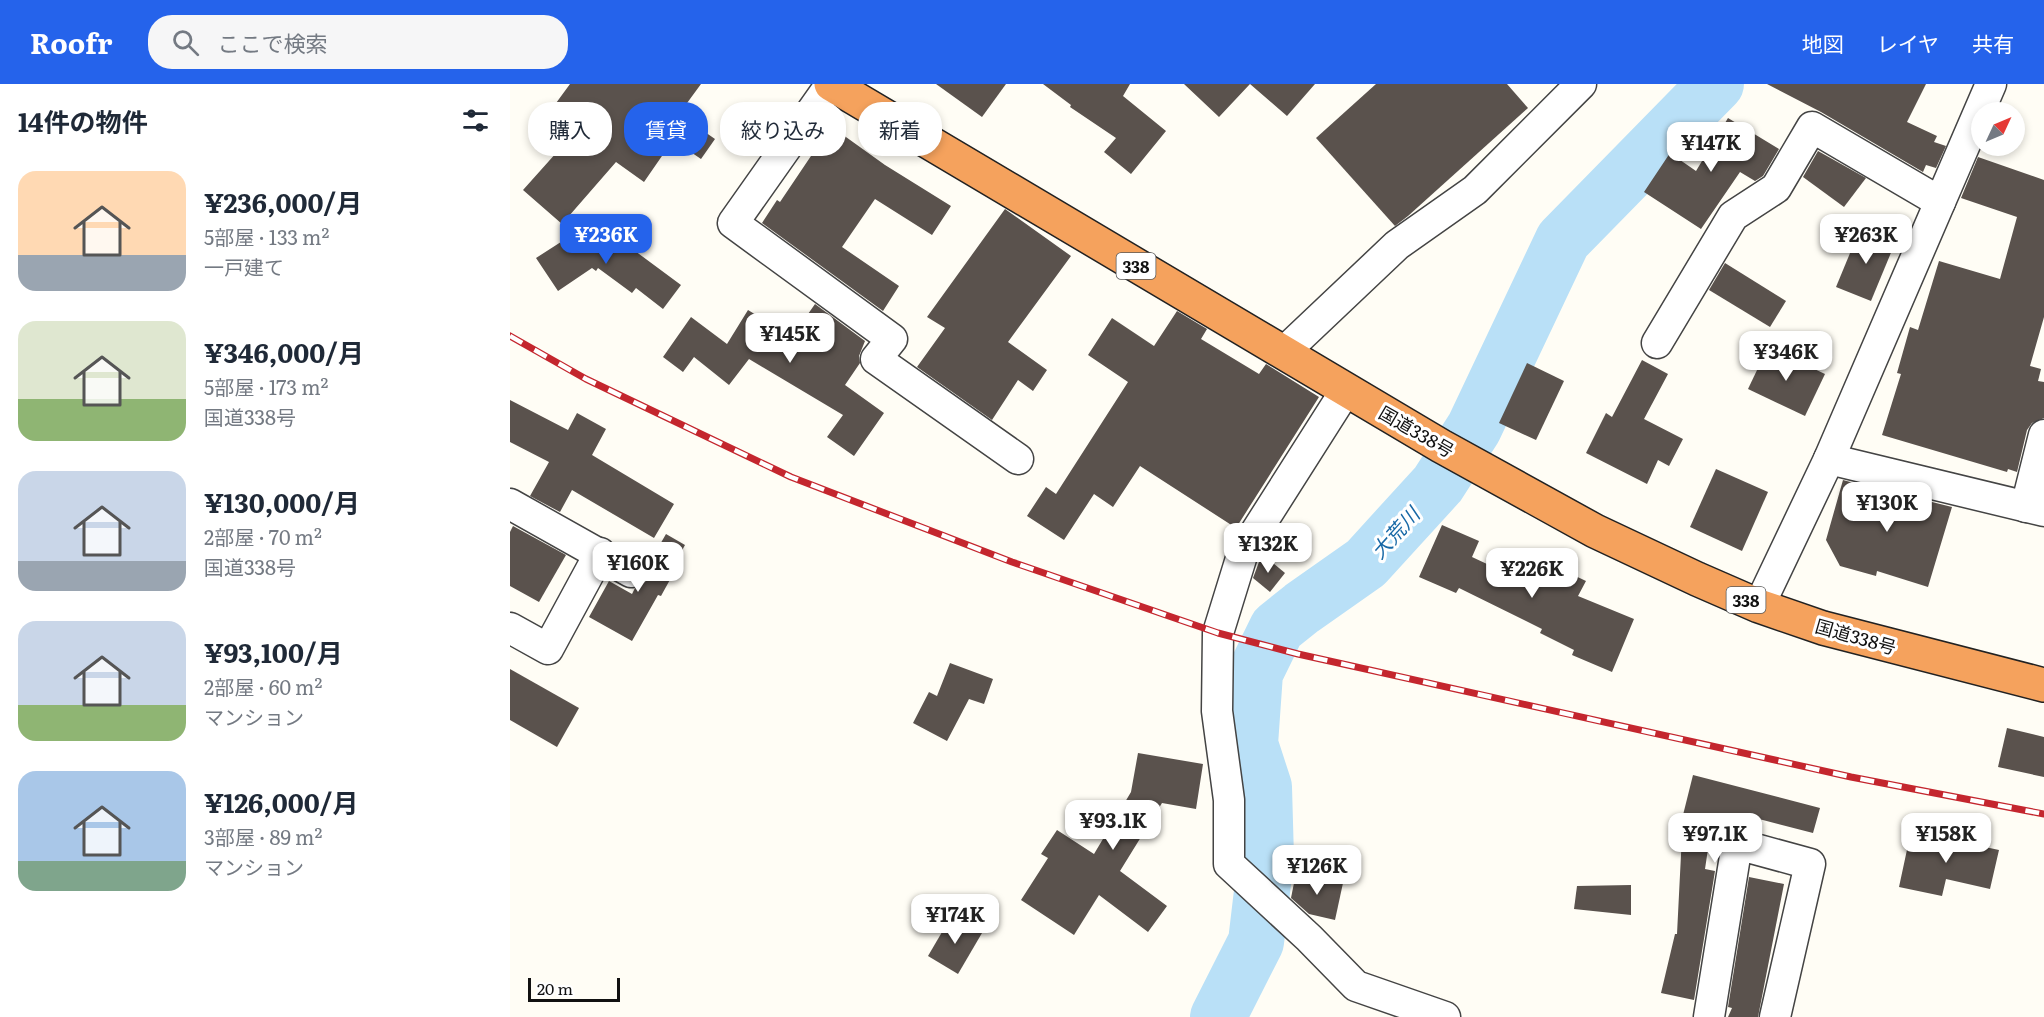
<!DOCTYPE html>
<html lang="ja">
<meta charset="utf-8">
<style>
:root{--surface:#fff;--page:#f6f6f7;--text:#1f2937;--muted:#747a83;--accent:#2563eb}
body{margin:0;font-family:Literata,"Noto Sans JP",serif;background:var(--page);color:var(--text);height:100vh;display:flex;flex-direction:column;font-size:22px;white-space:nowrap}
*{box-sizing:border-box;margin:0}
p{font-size:20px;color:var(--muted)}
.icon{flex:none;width:33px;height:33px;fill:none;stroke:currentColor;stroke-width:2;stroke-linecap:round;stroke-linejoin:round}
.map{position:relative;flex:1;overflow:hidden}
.details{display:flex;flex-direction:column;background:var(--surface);width:510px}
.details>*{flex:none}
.hud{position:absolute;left:18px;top:18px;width:570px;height:54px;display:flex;gap:12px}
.needle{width:39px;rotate:46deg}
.tools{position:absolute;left:1461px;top:18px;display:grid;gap:12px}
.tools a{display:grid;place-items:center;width:54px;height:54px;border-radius:50%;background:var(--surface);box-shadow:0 3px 9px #0003;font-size:30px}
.scale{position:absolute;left:18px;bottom:15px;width:92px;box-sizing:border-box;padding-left:6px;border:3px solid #111;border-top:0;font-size:16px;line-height:21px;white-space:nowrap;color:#111;-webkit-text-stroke:4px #fff;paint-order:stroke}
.price{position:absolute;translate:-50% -51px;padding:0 14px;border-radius:12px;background:#fff;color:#222;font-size:20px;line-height:39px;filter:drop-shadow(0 2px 3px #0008)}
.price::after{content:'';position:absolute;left:50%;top:36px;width:18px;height:14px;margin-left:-9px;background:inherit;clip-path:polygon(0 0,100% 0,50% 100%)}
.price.current{background:var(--accent);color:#fff}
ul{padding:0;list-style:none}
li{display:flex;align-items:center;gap:18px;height:150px;padding:0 18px}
li span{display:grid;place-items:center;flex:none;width:168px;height:120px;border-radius:18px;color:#555}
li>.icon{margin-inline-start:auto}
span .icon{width:72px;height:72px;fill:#fffc;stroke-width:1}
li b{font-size:26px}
h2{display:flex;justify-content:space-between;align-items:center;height:72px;padding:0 18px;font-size:26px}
.pill{padding:0 21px;border-radius:24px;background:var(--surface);box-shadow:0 3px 9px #0003;font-size:21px;line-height:54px}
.pill.current{background:var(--accent);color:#fff}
header{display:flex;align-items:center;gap:36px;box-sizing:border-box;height:84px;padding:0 30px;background:var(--accent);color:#fff}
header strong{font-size:28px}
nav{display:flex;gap:33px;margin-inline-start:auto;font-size:21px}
.search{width:420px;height:54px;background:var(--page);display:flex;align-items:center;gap:15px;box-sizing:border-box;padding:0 21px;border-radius:24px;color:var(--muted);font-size:22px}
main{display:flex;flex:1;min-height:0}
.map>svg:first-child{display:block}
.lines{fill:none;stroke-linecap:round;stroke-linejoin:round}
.river{stroke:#b9e0f7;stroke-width:56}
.building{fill:#5a524d}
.minor-casing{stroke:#444;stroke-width:33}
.highway-casing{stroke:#222;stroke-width:36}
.minor{stroke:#fff;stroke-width:30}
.highway{stroke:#f5a25d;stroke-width:33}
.rail-casing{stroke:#c4262e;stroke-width:7}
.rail{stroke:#fff;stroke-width:4.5;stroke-dasharray:14;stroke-linecap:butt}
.labels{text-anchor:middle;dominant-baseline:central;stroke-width:6;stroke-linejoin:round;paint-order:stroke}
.shield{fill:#fff;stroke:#585858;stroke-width:1.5}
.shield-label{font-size:16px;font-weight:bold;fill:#111}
.street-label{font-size:18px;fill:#111;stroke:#fff}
.water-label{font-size:20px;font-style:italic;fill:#1768a6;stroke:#fff}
</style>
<header>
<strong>Roofr</strong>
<div class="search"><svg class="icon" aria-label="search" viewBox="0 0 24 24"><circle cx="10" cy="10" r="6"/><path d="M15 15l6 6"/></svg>ここで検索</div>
<nav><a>地図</a><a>レイヤ</a><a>共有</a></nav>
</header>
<main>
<section class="details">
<h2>14件の物件<svg class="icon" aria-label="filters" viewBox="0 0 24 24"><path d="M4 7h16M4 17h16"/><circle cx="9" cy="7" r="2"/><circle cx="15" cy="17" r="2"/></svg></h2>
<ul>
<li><span style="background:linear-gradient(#ffd9b3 70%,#9aa5b1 0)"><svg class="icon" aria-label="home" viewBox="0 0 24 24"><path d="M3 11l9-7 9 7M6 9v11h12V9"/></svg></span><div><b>¥236,000/月</b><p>5部屋 · 133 m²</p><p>一戸建て</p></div></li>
<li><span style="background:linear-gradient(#dfe7d0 65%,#8fb573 0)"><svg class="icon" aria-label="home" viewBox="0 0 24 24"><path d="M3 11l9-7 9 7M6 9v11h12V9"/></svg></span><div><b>¥346,000/月</b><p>5部屋 · 173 m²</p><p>国道338号</p></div></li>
<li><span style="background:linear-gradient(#c9d6e8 75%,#9aa5b1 0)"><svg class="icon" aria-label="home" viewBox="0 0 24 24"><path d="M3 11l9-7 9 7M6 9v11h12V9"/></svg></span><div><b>¥130,000/月</b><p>2部屋 · 70 m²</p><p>国道338号</p></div></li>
<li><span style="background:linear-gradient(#c9d6e8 70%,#8fb573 0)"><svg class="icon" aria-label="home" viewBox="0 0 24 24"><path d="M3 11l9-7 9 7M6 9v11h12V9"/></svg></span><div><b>¥93,100/月</b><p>2部屋 · 60 m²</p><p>マンション</p></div></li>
<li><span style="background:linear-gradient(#a9c7e8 75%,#7fa58c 0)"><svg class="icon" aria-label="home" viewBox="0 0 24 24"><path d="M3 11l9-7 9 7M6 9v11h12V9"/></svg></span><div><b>¥126,000/月</b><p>3部屋 · 89 m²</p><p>マンション</p></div></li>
</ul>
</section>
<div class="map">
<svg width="1534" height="933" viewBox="0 0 1534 933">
<rect width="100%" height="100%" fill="#fffdf5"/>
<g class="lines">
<!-- river -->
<path class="river" d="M 708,933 L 746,858 L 756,774 L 754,703 L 740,660 L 745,589 L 767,544 L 792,524 L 856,479 L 928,400 L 964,344 L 1053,156 L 1206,0"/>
</g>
<!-- building -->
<g class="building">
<path d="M 60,0 L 191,0 L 169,30 L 205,55 L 191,75 L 163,56 L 134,98 L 106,78 L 52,140 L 13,106 L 64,49 L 38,30 Z"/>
<path d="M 426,0 L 496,0 L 472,33 Z"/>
<path d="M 533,0 L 620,0 L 613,12 L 656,47 L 621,90 L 594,68 L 606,54 L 560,23 L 561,21 Z"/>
<path d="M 674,0 L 805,0 L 777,32 L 740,0 L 709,33 Z"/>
<path d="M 866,0 L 997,0 L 1018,24 L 898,132 L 885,142 L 806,54 Z"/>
<path d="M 1257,0 L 1416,0 L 1397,38 L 1427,52 L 1424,58 L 1436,62 L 1426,84 L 1416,81 L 1413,88 L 1311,28 Z"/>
<path d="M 1218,34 L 1269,65 L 1253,92 L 1245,97 L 1230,88 L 1191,145 L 1134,108 L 1160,69 L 1186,87 Z"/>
<path d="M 315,38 L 375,81 L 441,122 L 422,151 L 365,115 L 332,163 L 389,202 L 373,227 L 252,139 L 267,116 L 270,118 L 303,69 L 297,65 Z"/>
<path d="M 1308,67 L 1356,94 L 1334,123 L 1293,93 Z"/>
<path d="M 1468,73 L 1534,96 L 1534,233 L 1520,282 L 1531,285 L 1528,297 L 1534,298 L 1534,334 L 1522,339 L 1517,346 L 1507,388 L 1498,385 L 1497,388 L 1372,351 L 1391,290 L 1387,289 L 1400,243 L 1408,246 L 1429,177 L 1490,195 L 1507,133 L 1451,114 Z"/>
<path d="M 495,125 L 561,172 L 498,258 L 537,286 L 523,307 L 508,296 L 482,336 L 407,283 L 435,244 L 417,233 Z"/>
<path d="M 82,138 L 119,167 L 121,164 L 171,201 L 153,225 L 126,204 L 122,209 L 88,184 L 86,187 L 82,184 L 48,207 L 26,174 Z"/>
<path d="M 1350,145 L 1385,159 L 1361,217 L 1326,203 Z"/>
<path d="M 1215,179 L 1276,217 L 1260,243 L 1199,206 Z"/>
<path d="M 305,220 L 355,257 L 349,272 L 350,279 L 335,301 L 374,329 L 344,372 L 317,353 L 333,331 L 239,275 L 219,301 L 184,273 L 173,288 L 153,273 L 181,233 L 217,260 L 238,226 L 282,253 Z"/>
<path d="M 667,227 L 697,245 L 691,255 L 749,290 L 756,280 L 809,313 L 726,444 L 630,382 L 603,423 L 584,410 L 554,456 L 517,432 L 536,403 L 546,410 L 618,298 L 578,271 L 602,234 L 644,262 Z"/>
<path d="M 1258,263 L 1315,290 L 1295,332 L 1238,305 Z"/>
<path d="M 1132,276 L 1158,290 L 1134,335 L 1173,355 L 1159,382 L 1148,376 L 1137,400 L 1076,369 L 1096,329 L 1102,333 Z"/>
<path d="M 1017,279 L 1054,297 L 1026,356 L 989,339 Z"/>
<path d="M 0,316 L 58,346 L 67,329 L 96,345 L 82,371 L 164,420 L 144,454 L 62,406 L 50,428 L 20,412 L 39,378 L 0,358 Z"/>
<path d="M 1206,385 L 1258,408 L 1232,467 L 1180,443 Z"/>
<path d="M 1333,396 L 1402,415 L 1402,413 L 1442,423 L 1418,503 L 1367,487 L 1366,492 L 1330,482 L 1316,456 Z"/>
<path d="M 932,441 L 969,457 L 962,473 L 1024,502 L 1036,478 L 1076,497 L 1068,512 L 1124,535 L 1102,588 L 1062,571 L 1064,566 L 1030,549 L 1032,545 L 949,504 L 946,509 L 909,493 Z"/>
<path d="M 3,442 L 56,471 L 29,518 L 0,502 L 0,448 Z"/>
<path d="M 156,450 L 175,461 L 159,490 L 162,492 L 151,512 L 148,511 L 122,557 L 79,533 L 99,497 L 122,510 L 125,504 L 130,502 L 136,497 L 138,488 L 137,483 Z"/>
<path d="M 752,470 L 775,489 L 760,508 L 743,494 Z"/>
<path d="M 440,579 L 483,595 L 474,620 L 459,615 L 437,657 L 403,639 L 419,608 L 427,612 Z"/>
<path d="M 0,585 L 69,624 L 47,663 L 0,636 Z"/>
<path d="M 1497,644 L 1534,653 L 1534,693 L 1488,683 Z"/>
<path d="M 628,669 L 693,680 L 686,725 L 652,719 L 610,787 L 657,822 L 638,848 L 589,811 L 564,851 L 511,816 L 538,774 L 531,770 L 547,746 L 584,770 L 621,708 Z"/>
<path d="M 1183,691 L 1310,724 L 1303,749 L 1249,735 L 1246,747 L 1202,738 L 1195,785 L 1205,787 L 1184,916 L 1151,909 L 1165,850 L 1167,850 L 1173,731 Z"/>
<path d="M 1401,747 L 1489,766 L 1480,805 L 1436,795 L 1432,812 L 1389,803 Z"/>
<path d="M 786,789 L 833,799 L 825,836 L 799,830 L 781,814 Z"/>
<path d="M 1239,793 L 1274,800 L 1248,933 L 1218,933 L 1222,924 L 1218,923 Z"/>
<path d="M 1121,801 L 1121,831 L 1064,825 L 1067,802 Z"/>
<path d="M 442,831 L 472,849 L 448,890 L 418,872 Z"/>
</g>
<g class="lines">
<defs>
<g id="minor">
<path d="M 321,0 L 223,139 L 382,255 L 366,275 L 508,375"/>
<path d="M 1147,259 L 1223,132 L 1266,104 L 1302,43 L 1430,118"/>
<path d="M 773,269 L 887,161 L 965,106 L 1071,0"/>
<path d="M 836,306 L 733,468 L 708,549 L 707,627 L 719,716 L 719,780 L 799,854 L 846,902 L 935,933"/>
<path d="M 1319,375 L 1534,427"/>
<path d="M 0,420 L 121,488"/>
<path d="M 1516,423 L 1534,351"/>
<path d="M 1249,522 L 1319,375 L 1481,0"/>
<path d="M 0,544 L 38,565 L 90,469"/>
<path d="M 1199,933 L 1227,760 L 1300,780 L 1265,933"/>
</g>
<path id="highway" d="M 321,0 L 931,362 L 1085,447 L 1187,495 L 1249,522 L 1313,544 L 1534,601"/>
</defs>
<!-- minor casing -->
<use href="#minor" class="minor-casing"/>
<!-- highway casing -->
<use href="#highway" class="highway-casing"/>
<!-- minor -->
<use href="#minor" class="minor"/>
<!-- highway -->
<use href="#highway" class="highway"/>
<defs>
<path id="rail" d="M 0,252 L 76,295 L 281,393 L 502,478 L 708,549 L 788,570 L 1341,693 L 1534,730"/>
</defs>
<!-- rail casing -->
<use href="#rail" class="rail-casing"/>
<!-- rail -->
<use href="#rail" class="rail"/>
</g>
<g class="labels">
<!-- shield labels -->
<g class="shield">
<rect x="606.5" y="169" width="39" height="26" rx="4.5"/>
<rect x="1216.5" y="503" width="39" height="26" rx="4.5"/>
</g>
<g class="shield-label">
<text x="626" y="182">338</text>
<text x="1236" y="516">338</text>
</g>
<!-- street labels -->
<g class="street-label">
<text transform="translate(907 347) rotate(30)">国道338号</text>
<text transform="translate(1346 552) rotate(16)">国道338号</text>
</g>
<!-- water labels -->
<g class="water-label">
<text transform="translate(884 448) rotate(-48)">大荒川</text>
</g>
</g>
</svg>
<div class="tools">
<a><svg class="needle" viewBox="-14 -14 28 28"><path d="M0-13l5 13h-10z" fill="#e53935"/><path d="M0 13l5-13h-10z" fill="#747a83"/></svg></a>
</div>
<div class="scale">20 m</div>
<b class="price" style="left:1201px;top:89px">¥147K</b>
<b class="price current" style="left:96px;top:181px">¥236K</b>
<b class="price" style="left:1356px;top:181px">¥263K</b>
<b class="price" style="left:280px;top:280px">¥145K</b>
<b class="price" style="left:1276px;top:298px">¥346K</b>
<b class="price" style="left:1377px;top:449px">¥130K</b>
<b class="price" style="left:758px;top:490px">¥132K</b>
<b class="price" style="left:128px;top:509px">¥160K</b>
<b class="price" style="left:1022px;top:515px">¥226K</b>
<b class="price" style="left:603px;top:767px">¥93.1K</b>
<b class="price" style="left:1205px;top:780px">¥97.1K</b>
<b class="price" style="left:1436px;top:780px">¥158K</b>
<b class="price" style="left:807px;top:812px">¥126K</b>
<b class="price" style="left:445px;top:861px">¥174K</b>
<div class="hud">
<a class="pill">購入</a>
<a class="pill current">賃貸</a>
<a class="pill">絞り込み</a>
<a class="pill">新着</a>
</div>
</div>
</main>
